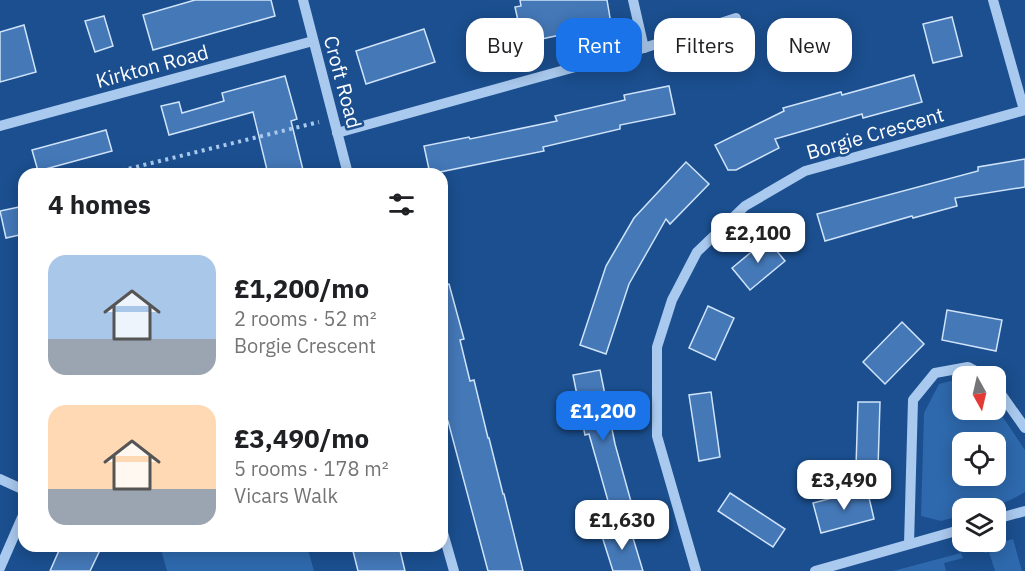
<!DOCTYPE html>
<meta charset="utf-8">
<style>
:root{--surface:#fff;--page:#f2f2f2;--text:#202124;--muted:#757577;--accent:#1a73e8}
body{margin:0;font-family:"IBM Plex Sans",sans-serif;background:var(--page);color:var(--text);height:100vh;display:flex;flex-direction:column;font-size:22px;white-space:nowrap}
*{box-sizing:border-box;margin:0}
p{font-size:20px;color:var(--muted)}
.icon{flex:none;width:33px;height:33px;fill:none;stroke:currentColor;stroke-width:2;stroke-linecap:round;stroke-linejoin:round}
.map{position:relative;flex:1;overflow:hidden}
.details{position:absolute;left:18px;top:168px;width:430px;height:384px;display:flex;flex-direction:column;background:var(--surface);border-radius:18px;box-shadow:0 3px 15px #0003}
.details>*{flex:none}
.hud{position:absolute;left:466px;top:18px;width:468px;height:54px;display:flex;gap:12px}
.needle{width:39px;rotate:172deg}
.fabs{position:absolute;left:952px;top:366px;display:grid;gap:12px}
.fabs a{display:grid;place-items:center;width:54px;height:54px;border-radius:12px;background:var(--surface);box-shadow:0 3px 15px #0003;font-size:30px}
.price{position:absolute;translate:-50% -51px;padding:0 14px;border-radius:12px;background:#fff;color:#222;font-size:20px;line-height:39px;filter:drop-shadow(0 2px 3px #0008)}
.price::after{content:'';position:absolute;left:50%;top:36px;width:18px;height:14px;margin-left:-9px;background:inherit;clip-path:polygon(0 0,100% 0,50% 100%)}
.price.current{background:var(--accent);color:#fff}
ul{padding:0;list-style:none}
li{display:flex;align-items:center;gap:18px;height:150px;padding:0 30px}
li span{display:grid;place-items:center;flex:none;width:168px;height:120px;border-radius:18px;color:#555}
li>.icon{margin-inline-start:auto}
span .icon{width:72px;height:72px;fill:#fffc;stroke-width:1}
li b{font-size:26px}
h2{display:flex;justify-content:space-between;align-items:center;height:72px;padding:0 30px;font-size:26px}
.pill{padding:0 21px;border-radius:18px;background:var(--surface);box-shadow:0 3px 15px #0003;font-size:21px;line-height:54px}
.pill.current{background:var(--accent);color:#fff}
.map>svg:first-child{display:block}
.green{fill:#2e69ad;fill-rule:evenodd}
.building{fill:#4478b7;stroke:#cfe3fa;stroke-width:1.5}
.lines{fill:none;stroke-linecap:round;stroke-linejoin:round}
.path{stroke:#a9c9ee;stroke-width:4;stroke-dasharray:3 4.5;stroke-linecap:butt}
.minor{stroke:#a9c9ee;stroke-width:10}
.labels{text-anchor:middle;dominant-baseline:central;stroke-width:5;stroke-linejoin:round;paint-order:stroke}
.street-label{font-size:20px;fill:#fff;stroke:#1b4f8f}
</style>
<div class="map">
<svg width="1025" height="571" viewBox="0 0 1025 571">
<rect width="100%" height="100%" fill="#1b4f8f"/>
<!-- green -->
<g class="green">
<path d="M 963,378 L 963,410 L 996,410 L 996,407 L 1025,450 L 1025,492 C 1001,506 990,508 963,508 L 963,515 L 941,521 L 921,516 L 924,413 L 939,384 ZM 963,442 L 996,442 L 996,476 L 963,476 Z"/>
<path d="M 1013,539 L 1022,571 L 995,571 L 989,552 L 985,553 L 983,548 Z"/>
<path d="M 160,546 L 307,546 L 314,571 L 167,571 Z"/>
<path d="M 961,553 L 963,558 L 944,563 L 946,571 L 893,571 Z"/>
</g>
<!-- building -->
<g class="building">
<path d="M 195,0 L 271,0 L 275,16 L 153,50 L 143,15 Z"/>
<path d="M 520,0 L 607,0 L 611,24 L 523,43 L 515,7 L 521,6 Z"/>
<path d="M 104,16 L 113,46 L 95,52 L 85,21 Z"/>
<path d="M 952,17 L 962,56 L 933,63 L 923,24 Z"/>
<path d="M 24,25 L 36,72 L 0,82 L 0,32 Z"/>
<path d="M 424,29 L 435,62 L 366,84 L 356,51 Z"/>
<path d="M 914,75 L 922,102 L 863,118 L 862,114 L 775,139 L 779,148 L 736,170 L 728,170 L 715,145 L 784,111 L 783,108 L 841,92 L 842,95 Z"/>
<path d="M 285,76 L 297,119 L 291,121 L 304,174 L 268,174 L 253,112 L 169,135 L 161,106 L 179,102 L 182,113 L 224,101 L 222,93 Z"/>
<path d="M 669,86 L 675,114 L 620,125 L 620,129 L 543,147 L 544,151 L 430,174 L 424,146 L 469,137 L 470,139 L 557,121 L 555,116 L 625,100 L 624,95 Z"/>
<path d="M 106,130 L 112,151 L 38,171 L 32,150 Z"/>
<path d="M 1025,159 L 1025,187 L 955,198 L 957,206 L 913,218 L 912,216 L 825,241 L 817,214 L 978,171 L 978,167 Z"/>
<path d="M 686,162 L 709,184 L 670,224 L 666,219 L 629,284 L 606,354 L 580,345 L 606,266 L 634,218 Z"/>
<path d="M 24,206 L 24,234 L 6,238 L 0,211 Z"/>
<path d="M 767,239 L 785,261 L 750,290 L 732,268 Z"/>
<path d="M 449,284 L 464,339 L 460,340 L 470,381 L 474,380 L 488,438 L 489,438 L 503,494 L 504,494 L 523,571 L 488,571 L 448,421 L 442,422 L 442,285 Z"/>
<path d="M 708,306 L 734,318 L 715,360 L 689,348 Z"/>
<path d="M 947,310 L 1002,320 L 996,351 L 942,340 Z"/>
<path d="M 902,322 L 924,344 L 885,384 L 863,362 Z"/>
<path d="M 600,370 L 615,444 L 635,516 L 614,522 L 589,434 L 585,435 L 573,375 Z"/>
<path d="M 711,392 L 720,457 L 699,461 L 689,395 Z"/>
<path d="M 858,402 L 880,402 L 878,468 L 856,467 Z"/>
<path d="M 867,489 L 874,519 L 821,533 L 813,503 Z"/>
<path d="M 730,493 L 785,529 L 773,547 L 718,511 Z"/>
<path d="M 630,528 L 643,571 L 613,571 L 601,533 Z"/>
<path d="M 61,546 L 102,546 L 90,571 L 50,571 Z"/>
<path d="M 374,546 L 399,546 L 405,571 L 358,571 L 353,551 Z"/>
</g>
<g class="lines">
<!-- path -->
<path class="path" d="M 107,174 L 319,122"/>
<!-- minor -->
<g class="minor">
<path d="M 303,0 L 348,174"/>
<path d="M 633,0 L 644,48"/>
<path d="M 993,0 L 1024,110"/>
<path d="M 0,126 L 313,41"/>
<path d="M 337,133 L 644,48 L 736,18"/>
<path d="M 996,387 L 1025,428"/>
<path d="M 0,479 L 24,490"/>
<path d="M 996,519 L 1025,511"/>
<path d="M 442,529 L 454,571"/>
<path d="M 909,544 L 913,400 L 935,373 L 968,367 L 985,376"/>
<path d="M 0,568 L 24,513"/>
<path d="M 696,571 L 657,436 L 657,347 L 672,300 L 697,252 L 745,206 L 805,171 L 1025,110"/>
<path d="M 815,571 L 963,529"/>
</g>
</g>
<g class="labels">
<!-- street labels -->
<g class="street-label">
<text transform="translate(152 66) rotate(-15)">Kirkton Road</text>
<text transform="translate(343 82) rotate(75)">Croft Road</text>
<text transform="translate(875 133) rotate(-16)">Borgie Crescent</text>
</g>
</g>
</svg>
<div class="fabs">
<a><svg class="needle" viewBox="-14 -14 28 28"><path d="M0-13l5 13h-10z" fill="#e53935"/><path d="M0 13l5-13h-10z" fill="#757577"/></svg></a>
<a><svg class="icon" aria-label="locate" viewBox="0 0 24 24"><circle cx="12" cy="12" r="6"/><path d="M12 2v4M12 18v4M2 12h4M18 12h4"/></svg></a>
<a><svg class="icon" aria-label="layers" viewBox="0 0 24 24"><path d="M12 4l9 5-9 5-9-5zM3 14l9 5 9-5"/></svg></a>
</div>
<b class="price" style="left:758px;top:264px">£2,100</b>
<b class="price current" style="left:603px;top:442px">£1,200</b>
<b class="price" style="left:844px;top:511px">£3,490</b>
<b class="price" style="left:622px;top:551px">£1,630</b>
<div class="hud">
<a class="pill">Buy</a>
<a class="pill current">Rent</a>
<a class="pill">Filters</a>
<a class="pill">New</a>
</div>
<section class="details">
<h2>4 homes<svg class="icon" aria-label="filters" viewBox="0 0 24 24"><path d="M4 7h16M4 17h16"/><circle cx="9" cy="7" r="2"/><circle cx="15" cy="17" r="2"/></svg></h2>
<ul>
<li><span style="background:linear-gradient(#a9c7e8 70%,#9aa5b1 0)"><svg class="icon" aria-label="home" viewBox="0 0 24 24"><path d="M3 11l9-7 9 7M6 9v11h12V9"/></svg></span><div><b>£1,200/mo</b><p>2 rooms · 52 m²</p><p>Borgie Crescent</p></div></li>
<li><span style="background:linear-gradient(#ffd9b3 70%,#9aa5b1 0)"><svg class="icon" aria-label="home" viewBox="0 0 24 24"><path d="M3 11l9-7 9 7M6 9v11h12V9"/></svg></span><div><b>£3,490/mo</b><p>5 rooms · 178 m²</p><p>Vicars Walk</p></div></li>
</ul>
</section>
</div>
